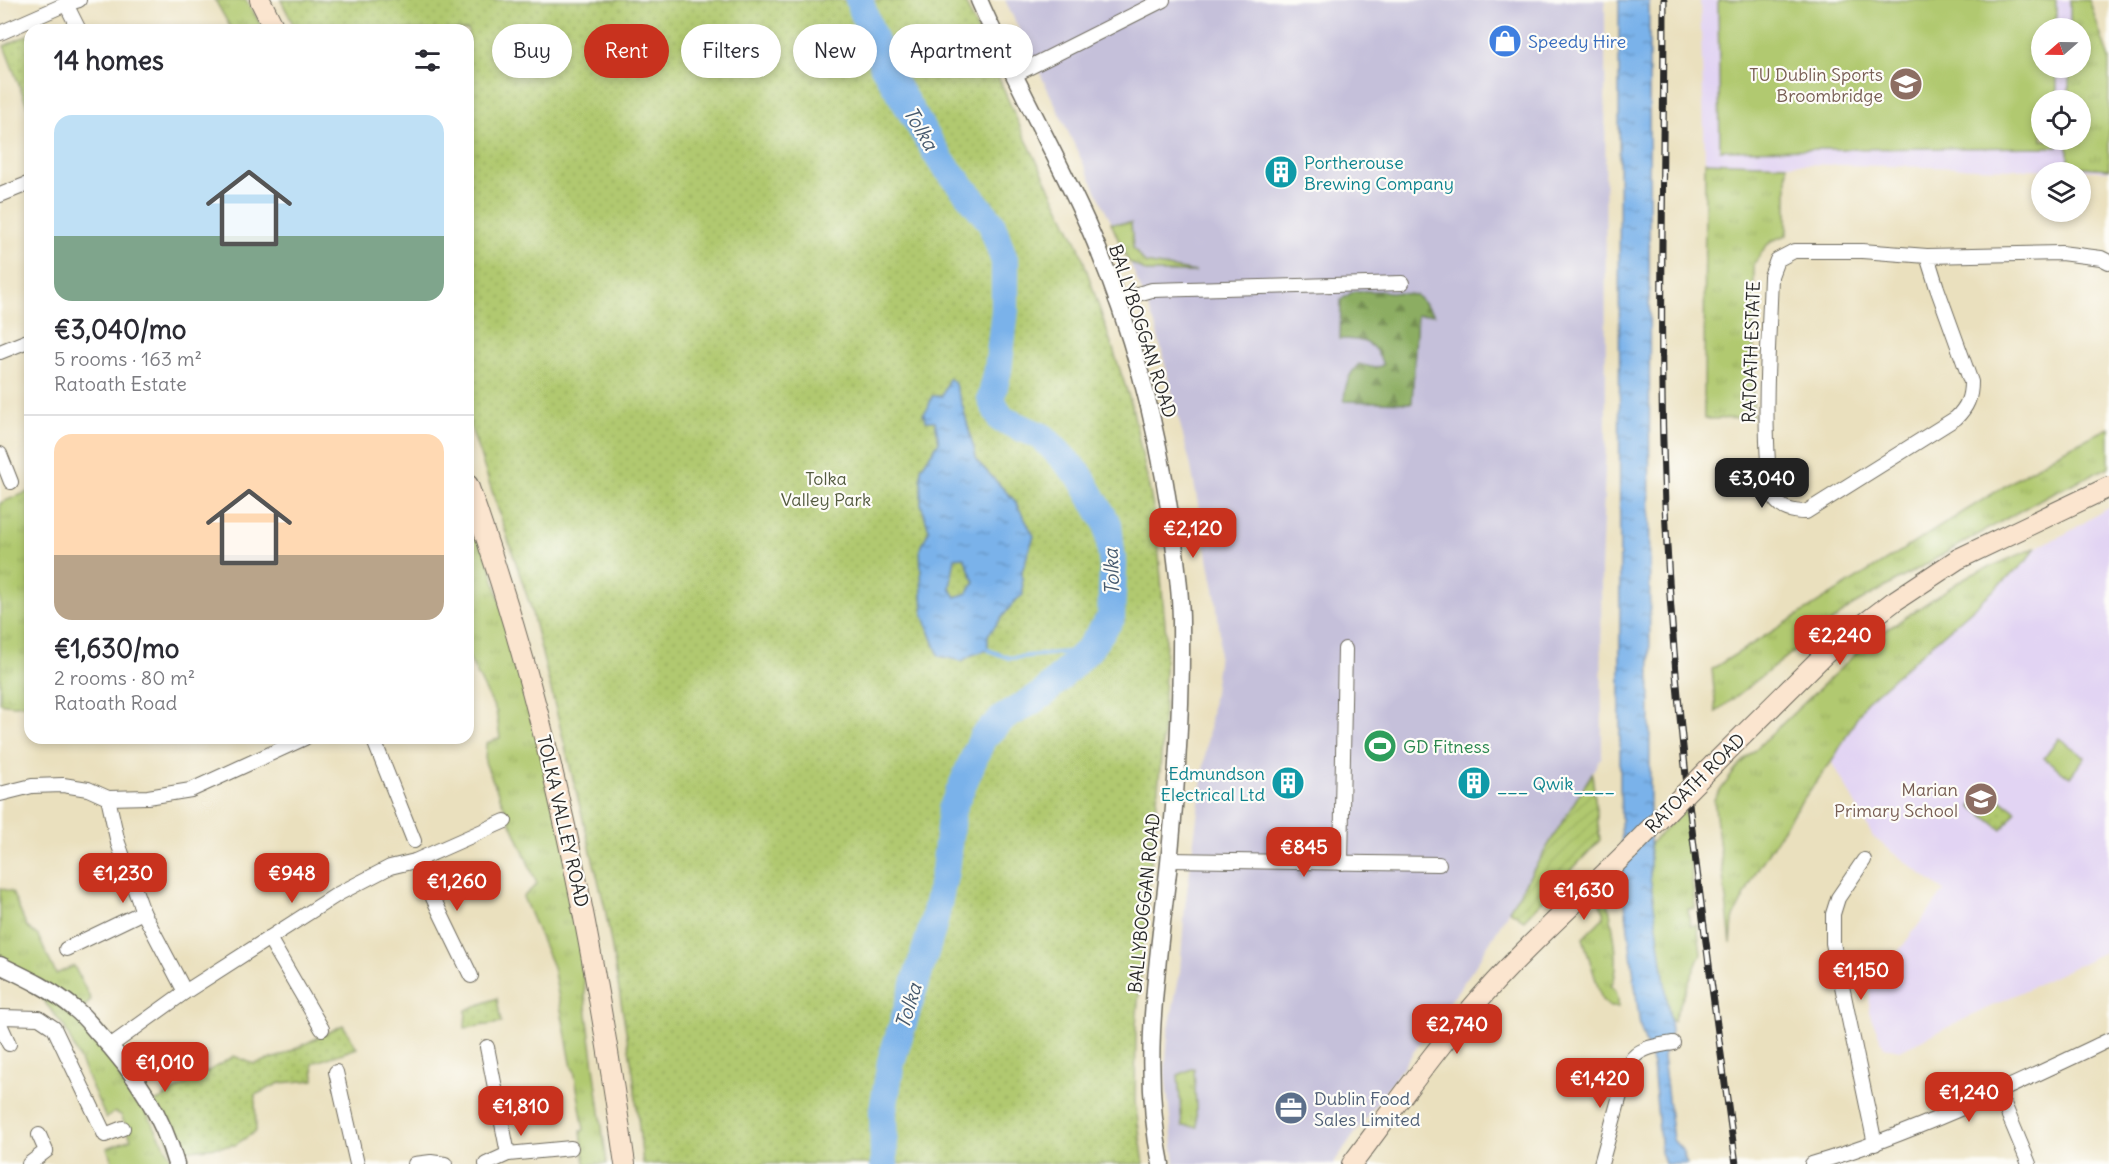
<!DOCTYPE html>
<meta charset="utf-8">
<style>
:root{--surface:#fff;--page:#f2f2f3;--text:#2b2b33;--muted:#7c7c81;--line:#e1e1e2;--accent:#c8321e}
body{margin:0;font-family:Delius,sans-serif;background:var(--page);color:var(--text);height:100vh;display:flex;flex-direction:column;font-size:22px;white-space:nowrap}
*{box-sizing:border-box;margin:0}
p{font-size:20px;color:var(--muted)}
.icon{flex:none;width:33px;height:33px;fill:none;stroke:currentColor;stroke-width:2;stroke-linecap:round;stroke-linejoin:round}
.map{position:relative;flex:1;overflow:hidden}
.drawer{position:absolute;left:24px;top:24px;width:450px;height:720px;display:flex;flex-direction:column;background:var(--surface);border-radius:18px;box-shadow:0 3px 9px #0003}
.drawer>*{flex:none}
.guide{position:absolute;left:492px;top:24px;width:570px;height:54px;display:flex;gap:12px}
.needle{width:39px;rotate:250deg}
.controls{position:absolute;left:2031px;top:18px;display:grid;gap:12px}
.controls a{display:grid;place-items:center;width:60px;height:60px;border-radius:50%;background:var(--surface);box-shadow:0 3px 9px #0003;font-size:30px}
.price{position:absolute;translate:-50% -51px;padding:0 14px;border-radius:12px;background:var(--accent);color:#fff;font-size:20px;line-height:39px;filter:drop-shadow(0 2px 3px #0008)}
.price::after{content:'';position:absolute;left:50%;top:36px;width:18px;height:14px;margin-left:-9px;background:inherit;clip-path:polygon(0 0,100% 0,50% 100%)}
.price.current{background:#222;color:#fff}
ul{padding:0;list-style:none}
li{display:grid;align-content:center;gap:12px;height:318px;padding:0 30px}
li+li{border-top:2px solid var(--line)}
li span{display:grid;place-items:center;height:186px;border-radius:18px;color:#555}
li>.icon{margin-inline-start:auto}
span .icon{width:108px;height:108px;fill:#fffc;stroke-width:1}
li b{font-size:26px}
h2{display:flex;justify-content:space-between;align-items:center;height:72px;padding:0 30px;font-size:26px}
.tag{padding:0 21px;border-radius:27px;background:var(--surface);box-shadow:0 3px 9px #0003;font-size:21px;line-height:54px}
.tag.current{background:var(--accent);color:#fff}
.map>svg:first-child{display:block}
.built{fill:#e2d4f3;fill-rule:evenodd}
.industrial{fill:#c5c0da}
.grass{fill:url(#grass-tufts);stroke:#6e7a4d;stroke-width:1.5}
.forest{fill:url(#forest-firs);stroke:#5c6c46;stroke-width:1.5}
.park{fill:url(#park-dots);stroke:#6e7a4d;stroke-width:1.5}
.garden{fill:url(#garden-furrows);stroke:#6e7a4d;stroke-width:1.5}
.pitch{fill:#b1c96f;stroke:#6e7a4d;stroke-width:1.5}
.water{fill:url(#water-ripples);stroke:#526e8a;stroke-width:1.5;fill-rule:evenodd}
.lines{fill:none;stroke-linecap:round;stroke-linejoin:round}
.stream{stroke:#7ab2ea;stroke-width:4.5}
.river{stroke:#7ab2ea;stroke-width:28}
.minor-casing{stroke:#6e6a5e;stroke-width:16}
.tertiary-casing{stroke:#6e6a5e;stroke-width:19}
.secondary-casing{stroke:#6e6a5e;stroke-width:22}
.minor{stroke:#fff;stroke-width:14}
.tertiary{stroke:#fff;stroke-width:16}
.secondary{stroke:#fbe5cf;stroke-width:20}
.rail-casing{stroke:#2b2b2b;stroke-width:7}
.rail{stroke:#fdfcf7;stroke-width:4.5;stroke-dasharray:14;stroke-linecap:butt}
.secondary-bridge-casing{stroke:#6e6a5e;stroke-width:22;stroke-linecap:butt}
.secondary-bridge{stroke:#fbe5cf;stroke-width:20}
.labels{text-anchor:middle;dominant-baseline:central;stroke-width:4.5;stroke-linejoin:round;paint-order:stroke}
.shop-label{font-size:18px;fill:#366cbe;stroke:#fdfcf7;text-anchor:start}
.education-label{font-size:18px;fill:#785e54;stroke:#fdfcf7;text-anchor:end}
.culture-label{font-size:18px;fill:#0d838f;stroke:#fdfcf7;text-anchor:start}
.street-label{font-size:18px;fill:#2b2b2b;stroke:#fdfcf7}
.park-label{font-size:18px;fill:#535a3f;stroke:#fdfcf7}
.leisure-label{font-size:18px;fill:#27864d;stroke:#fdfcf7;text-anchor:start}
.service-label{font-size:18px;fill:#4e5e75;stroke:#fdfcf7;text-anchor:start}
.water-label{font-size:20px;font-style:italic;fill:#475a6e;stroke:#fdfcf7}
</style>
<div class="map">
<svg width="2109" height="1164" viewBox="0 0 2109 1164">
<defs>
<pattern id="grass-tufts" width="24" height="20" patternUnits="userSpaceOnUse" patternTransform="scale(1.5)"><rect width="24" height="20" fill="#b1c96f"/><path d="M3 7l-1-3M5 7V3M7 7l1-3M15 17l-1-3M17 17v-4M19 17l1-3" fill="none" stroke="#98ad60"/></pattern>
<pattern id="forest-firs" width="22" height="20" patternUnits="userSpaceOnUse" patternTransform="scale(1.5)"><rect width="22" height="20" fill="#8cad62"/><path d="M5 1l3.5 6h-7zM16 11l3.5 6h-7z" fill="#738d51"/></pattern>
<pattern id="park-dots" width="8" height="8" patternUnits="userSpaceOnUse" patternTransform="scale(1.5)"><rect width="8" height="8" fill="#b1c96f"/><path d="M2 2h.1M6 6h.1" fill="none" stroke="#98ad60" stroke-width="1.8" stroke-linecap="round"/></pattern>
<pattern id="garden-furrows" width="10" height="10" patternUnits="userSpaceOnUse" patternTransform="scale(1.5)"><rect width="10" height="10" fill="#b1c96f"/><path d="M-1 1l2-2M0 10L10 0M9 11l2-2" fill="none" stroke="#98ad60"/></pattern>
<pattern id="water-ripples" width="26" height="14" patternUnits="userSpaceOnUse" patternTransform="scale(1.5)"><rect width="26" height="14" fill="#7ab2ea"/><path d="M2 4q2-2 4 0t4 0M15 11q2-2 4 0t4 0" fill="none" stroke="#6491be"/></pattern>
</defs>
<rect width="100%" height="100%" fill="#fdfcf7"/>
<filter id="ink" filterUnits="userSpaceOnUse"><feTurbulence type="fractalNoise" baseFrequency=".0167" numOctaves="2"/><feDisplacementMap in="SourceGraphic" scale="12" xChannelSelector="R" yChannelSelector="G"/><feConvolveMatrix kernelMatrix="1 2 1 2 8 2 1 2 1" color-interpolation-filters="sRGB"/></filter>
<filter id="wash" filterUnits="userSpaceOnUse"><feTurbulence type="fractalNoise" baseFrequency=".008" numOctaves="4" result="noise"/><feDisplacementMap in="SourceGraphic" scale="24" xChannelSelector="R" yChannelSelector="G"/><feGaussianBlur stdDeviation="1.35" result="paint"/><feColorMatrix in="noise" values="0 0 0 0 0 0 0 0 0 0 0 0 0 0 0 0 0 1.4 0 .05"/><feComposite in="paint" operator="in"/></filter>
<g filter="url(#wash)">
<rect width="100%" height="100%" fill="#eae0be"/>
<!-- built -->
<g class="built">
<path d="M 1700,0 L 2089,0 L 2109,59 L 2109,171 L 1705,162 ZM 2042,28 L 2080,28 L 2080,68 L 2042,68 ZM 2042,100 L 2080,100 L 2080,140 L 2042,140 Z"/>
<path d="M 2109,507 L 2109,950 L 1900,1050 L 1884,1047 L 1869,1012 L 1870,989 L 1944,891 L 1873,837 L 1832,761 L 1866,702 L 2028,560 L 2035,548 L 2067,533 Z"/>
</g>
<!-- industrial -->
<path class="industrial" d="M 1005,0 L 1605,0 L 1606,443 L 1601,569 L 1602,756 L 1474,968 L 1333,1164 L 1175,1164 L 1165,1072 L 1168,1034 L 1180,971 L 1185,907 L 1218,662 L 1220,635 L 1216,600 L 1191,467 L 1155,325 L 1127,255 Z"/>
<!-- grass -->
<g class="grass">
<path d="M 215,0 L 246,0 L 264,30 L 232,30 Z"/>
<path d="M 2070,0 L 2089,0 L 2109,59 L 2109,169 L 2068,166 L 2068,140 L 2080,140 L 2080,100 L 2069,100 L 2069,68 L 2080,68 L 2080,28 L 2070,28 Z"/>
<path d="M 1705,162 L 1787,165 L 1787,235 C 1767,241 1764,247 1754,265 L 1753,418 L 1704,419 Z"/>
<path d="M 1111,223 L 1131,223 L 1133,248 L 1145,263 L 1196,272 L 1146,272 L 1128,261 Z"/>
<path d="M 2109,428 L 2109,467 L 2048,495 L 1852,606 L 1716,712 L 1712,669 L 2061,451 Z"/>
<path d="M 468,485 L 577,879 L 586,1006 L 607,1164 L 585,1164 L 581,1131 L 584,1130 L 574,1070 L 572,1068 L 553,967 L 523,897 L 537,884 L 485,762 L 486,743 L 500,738 L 496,711 L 468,656 Z"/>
<path d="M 30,491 L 30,704 L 13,705 L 0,703 L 0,503 Z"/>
<path d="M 2035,548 L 2028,560 L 1866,702 L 1832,761 L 1795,810 L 1757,870 L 1733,919 L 1731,943 L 1714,799 L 1740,764 L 1868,642 L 1966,577 Z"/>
<path d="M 1685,810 L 1695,908 L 1688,909 L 1690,926 L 1697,925 L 1701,953 L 1673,1021 L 1670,1020 L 1650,877 L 1650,844 Z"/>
<path d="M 0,888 L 12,892 L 27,927 L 38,936 L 56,974 L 74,966 L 91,1000 L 79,1013 L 110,1046 L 175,1164 L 113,1164 L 107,1148 L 131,1139 L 121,1115 L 115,1112 L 106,1118 L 65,1028 L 26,978 L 0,964 Z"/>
<path d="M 1608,900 C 1611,921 1623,968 1611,986 C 1618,991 1619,998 1618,1007 L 1610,1007 L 1602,1000 L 1583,938 L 1603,918 L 1604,912 L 1600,904 Z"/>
<path d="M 1194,1068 L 1197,1127 L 1182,1126 L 1178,1075 Z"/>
</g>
<!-- forest -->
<path class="forest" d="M 1354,291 L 1381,291 L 1416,295 L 1434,314 L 1417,315 L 1412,403 L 1344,401 C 1345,385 1348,375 1359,364 L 1375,368 L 1383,365 C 1375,341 1363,339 1340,339 L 1341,300 Z"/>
<!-- park -->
<g class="park">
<path d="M 281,0 L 964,0 L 1022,131 L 1079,247 L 1132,406 L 1156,521 L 1166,635 L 1163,736 L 1136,1025 L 1135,1102 L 1144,1164 L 643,1164 L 633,1072 L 605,908 L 530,605 L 468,419 L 468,30 L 296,30 Z"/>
<path d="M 30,34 L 30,113 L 4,46 Z"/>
<path d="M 1985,787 L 2016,811 L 2002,830 L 1971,806 Z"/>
<path d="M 497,998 L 501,1023 L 465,1028 L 466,1010 Z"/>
<path d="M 343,1025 L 357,1048 L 313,1063 L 314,1080 L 280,1083 L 255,1095 L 256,1131 L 235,1145 L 173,1152 L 152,1104 L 234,1056 L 254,1064 L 281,1056 Z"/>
</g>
<!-- garden -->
<path class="garden" d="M 1592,773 L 1600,840 L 1524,920 L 1509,910 Z"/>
<!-- pitch -->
<g class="pitch">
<path d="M 1718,0 L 2056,0 L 2056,28 L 2042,28 L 2042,68 L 2057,68 L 2057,100 L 2042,100 L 2042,140 L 2058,140 L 2058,147 L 1720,150 Z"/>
<path d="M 2059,738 L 2085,757 L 2070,777 L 2044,758 Z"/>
</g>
<!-- water -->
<g class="water">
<path d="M 1619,0 L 1649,0 L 1650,877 L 1670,1020 L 1671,1031 L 1663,1057 L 1673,1140 L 1682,1150 L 1687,1164 L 1665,1164 L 1661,1152 L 1653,1065 L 1640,1026 L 1623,888 L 1620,787 Z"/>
<path d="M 949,378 L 954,382 L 963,407 L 977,461 L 1015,501 L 1034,536 L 1022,571 L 1023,595 L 1015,601 L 988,635 L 988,650 L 972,655 L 962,661 L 939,656 L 923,614 L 920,550 L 929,530 L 921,504 L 921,468 L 939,442 L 935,421 L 926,421 L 923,414 L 928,408 L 932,396 L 942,396 ZM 963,557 C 969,565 969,573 975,582 L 967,593 L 956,597 L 950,588 L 955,558 Z"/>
</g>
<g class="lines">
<!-- stream -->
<path class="stream" d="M 988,650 L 1009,658 L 1088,650"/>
<!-- river -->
<path class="river" d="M 859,0 L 883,65 L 941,161 L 991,222 L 1005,262 L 1005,310 L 998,370 L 991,399 L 1001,419 L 1043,437 L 1080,476 L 1108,525 L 1113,568 L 1111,618 L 1088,650 L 1043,694 L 1003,718 L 983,737 L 952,809 L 945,871 L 933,926 L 891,1062 L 883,1110 L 884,1164"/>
</g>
</g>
<g filter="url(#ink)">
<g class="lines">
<defs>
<g id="minor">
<path d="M 66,4 L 79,30"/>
<path d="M 0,33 L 66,4 L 79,0"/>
<path d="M 1014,75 L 1163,0"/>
<path d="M 0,195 L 30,183"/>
<path d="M 1927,256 L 1937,288 L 1971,382 C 1971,398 1967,407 1956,418 L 1806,512 C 1794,512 1781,510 1774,498 C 1767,488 1768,474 1768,462 C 1764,401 1769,338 1771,276 L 1777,260 L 1794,251 L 1862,251 L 1927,256 L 2061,253 L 2101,258 L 2109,262"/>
<path d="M 1116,300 L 1152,290 L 1402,283"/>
<path d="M 0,352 L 30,340"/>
<path d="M 0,454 L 11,482"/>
<path d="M 373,738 L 414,841"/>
<path d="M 0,794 L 32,786 L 63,785 L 88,789 L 108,798 L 148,797 L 191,790 L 305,738"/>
<path d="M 108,798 L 118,843 L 143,912 L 185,992"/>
<path d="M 1169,860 L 1439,864"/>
<path d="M 1864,860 L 1838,898 L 1833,914 L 1833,943 L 1875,1144"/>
<path d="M 415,861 L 471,976"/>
<path d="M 1341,863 L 1345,649"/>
<path d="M 269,938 L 322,1029"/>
<path d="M 66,949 L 143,912"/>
<path d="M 0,1017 L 39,1018 L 54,1028 L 105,1135 L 123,1128"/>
<path d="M 0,1024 L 9,1044"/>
<path d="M 110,1046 L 185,992 L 338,894 L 390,867 L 415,861 L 505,821"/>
<path d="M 487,1047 L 508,1154"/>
<path d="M 336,1072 L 357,1164"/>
<path d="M 1999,1092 L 2029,1164"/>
<path d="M 29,1164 L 46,1151 L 39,1135"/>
<path d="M 415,1164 L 431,1162 L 445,1164"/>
<path d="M 486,1164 L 508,1154 L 571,1148"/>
<path d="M 1601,1164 L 1629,1063 C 1639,1047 1656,1046 1673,1043"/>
<path d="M 1812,1164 C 1915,1133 2012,1086 2109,1040"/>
</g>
<g id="tertiary">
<path d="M 979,0 C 1012,76 1053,148 1087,223 C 1132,325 1160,433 1174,543 C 1177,569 1181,596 1181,622 C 1182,704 1177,782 1169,863 C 1158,963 1140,1064 1161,1164"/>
<path d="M 0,965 C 25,977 53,990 75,1009 C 83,1015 90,1024 97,1032 C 133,1070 162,1113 176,1164"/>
</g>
<g id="secondary">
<path d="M 260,0 L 275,30"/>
<path d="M 468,485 C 547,706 592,932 625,1164"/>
<path d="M 1715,763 L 1826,653 L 1893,602 L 1958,559 L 2109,487"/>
<path d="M 1352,1164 C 1402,1097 1450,1028 1508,968 C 1547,927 1589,890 1629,850"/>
</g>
</defs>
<!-- minor casing -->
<use href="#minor" class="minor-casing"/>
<!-- tertiary casing -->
<use href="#tertiary" class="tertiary-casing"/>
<!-- secondary casing -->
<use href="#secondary" class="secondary-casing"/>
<!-- minor -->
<use href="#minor" class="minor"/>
<!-- tertiary -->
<use href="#tertiary" class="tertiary"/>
<!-- secondary -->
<use href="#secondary" class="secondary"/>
<defs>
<path id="rail" d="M 1664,0 C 1664,182 1657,364 1667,546 C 1678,753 1708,959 1736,1164"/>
</defs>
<!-- rail casing -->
<use href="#rail" class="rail-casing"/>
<!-- rail -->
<use href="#rail" class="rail"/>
<defs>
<path id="secondary-bridge" d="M 1629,850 L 1715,763"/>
</defs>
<!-- secondary-bridge casing -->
<use href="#secondary-bridge" class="secondary-bridge-casing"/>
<!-- secondary-bridge -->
<use href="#secondary-bridge" class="secondary-bridge"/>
</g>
</g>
<!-- icons -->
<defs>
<symbol id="shop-disc" viewBox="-11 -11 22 22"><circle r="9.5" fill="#3f7fe0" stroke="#fdfcf7"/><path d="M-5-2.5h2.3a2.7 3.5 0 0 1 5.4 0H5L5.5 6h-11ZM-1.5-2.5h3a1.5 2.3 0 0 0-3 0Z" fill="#fff"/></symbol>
<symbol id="university-disc" viewBox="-11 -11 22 22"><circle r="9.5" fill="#8d6e63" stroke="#fdfcf7"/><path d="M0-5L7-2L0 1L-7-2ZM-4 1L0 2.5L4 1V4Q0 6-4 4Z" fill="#fff"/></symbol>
<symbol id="building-disc" viewBox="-11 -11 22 22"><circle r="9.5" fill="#0f9aa8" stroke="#fdfcf7"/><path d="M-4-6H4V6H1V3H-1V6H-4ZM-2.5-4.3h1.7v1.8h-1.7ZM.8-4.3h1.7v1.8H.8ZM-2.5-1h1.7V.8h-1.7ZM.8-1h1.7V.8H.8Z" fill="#fff"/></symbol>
<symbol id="stadium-disc" viewBox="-11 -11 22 22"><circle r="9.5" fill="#2e9e5b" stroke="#fdfcf7"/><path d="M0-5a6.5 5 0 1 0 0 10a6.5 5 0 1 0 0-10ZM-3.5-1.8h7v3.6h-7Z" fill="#fff"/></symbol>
<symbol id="school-disc" viewBox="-11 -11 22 22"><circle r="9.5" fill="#8d6e63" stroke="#fdfcf7"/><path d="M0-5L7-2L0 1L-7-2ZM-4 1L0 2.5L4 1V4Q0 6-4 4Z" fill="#fff"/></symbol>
<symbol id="office-disc" viewBox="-11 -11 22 22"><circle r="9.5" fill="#5c6f8a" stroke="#fdfcf7"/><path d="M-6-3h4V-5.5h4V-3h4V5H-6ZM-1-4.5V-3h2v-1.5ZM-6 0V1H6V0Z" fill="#fff"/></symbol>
</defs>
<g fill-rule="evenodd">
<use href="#shop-disc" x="1486" y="22" width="38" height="38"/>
<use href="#university-disc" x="1887" y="65" width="38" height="38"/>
<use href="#building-disc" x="1262" y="153" width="38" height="38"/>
<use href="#stadium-disc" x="1361" y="727" width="38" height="38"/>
<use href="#building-disc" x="1269" y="764" width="38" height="38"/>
<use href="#building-disc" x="1455" y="764" width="38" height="38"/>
<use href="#school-disc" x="1962" y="780" width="38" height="38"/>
<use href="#office-disc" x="1272" y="1089" width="38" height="38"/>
</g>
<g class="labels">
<!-- shop labels -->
<g class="shop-label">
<text x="1528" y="41">Speedy Hire</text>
</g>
<!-- education labels -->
<g class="education-label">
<text x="1883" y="74">TU Dublin Sports<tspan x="1883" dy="21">Broombridge</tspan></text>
<text x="1958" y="789">Marian<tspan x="1958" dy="21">Primary School</tspan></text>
</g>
<!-- culture labels -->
<g class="culture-label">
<text x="1304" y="162">Portherouse<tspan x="1304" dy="21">Brewing Company</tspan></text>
<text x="1265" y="773" text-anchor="end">Edmundson<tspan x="1265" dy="21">Electrical Ltd</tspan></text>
<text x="1497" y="783">___ Qwik____</text>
</g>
<!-- street labels -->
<g class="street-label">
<text transform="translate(1143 331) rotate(72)">BALLYBOGGAN ROAD</text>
<text transform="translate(1751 352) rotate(-88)">RATOATH ESTATE</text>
<text transform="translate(1695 783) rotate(-45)">RATOATH ROAD</text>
<text transform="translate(563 821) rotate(77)">TOLKA VALLEY ROAD</text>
<text transform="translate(1144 903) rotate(-84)">BALLYBOGGAN ROAD</text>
</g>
<!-- park labels -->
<g class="park-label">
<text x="826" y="478">Tolka<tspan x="826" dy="21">Valley Park</tspan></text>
</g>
<!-- leisure labels -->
<g class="leisure-label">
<text x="1403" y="746">GD Fitness</text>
</g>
<!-- service labels -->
<g class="service-label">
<text x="1314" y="1098">Dublin Food<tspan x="1314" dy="21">Sales Limited</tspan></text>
</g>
<!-- water labels -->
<g class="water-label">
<text transform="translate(921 128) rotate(59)">Tolka</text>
<text transform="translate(1111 572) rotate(-92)">Tolka</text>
<text transform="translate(908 1006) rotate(-73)">Tolka</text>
</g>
</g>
</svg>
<div class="controls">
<a><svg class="needle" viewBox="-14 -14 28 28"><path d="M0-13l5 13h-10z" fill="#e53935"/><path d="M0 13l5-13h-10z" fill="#7c7c81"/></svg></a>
<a><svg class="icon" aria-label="locate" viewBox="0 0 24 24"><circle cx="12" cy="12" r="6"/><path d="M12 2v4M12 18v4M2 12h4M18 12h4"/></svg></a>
<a><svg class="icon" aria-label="layers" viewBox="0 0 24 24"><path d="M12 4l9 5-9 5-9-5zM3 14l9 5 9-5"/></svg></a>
</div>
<b class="price current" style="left:1762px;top:509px">€3,040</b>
<b class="price" style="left:1193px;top:559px">€2,120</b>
<b class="price" style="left:1840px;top:666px">€2,240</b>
<b class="price" style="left:1304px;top:878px">€845</b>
<b class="price" style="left:123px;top:904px">€1,230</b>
<b class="price" style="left:292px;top:904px">€948</b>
<b class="price" style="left:457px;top:912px">€1,260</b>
<b class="price" style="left:1584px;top:921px">€1,630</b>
<b class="price" style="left:1861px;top:1001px">€1,150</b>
<b class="price" style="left:1457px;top:1055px">€2,740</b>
<b class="price" style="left:165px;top:1093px">€1,010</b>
<b class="price" style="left:1600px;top:1109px">€1,420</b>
<b class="price" style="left:1969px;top:1123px">€1,240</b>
<b class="price" style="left:521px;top:1137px">€1,810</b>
<div class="guide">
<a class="tag">Buy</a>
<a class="tag current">Rent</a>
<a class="tag">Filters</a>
<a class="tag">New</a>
<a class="tag">Apartment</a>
</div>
<section class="drawer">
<h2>14 homes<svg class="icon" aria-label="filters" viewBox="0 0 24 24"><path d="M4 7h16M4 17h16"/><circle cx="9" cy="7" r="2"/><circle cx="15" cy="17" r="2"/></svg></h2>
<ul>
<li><span style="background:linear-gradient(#bfe0f5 65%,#7fa58c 0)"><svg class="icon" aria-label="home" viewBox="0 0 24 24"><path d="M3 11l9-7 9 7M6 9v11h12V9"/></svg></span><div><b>€3,040/mo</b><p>5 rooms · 163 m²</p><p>Ratoath Estate</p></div></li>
<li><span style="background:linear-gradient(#ffd9b3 65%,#b9a48a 0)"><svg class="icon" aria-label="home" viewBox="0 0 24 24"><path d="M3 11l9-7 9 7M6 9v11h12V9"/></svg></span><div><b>€1,630/mo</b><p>2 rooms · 80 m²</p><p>Ratoath Road</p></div></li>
</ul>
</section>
</div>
